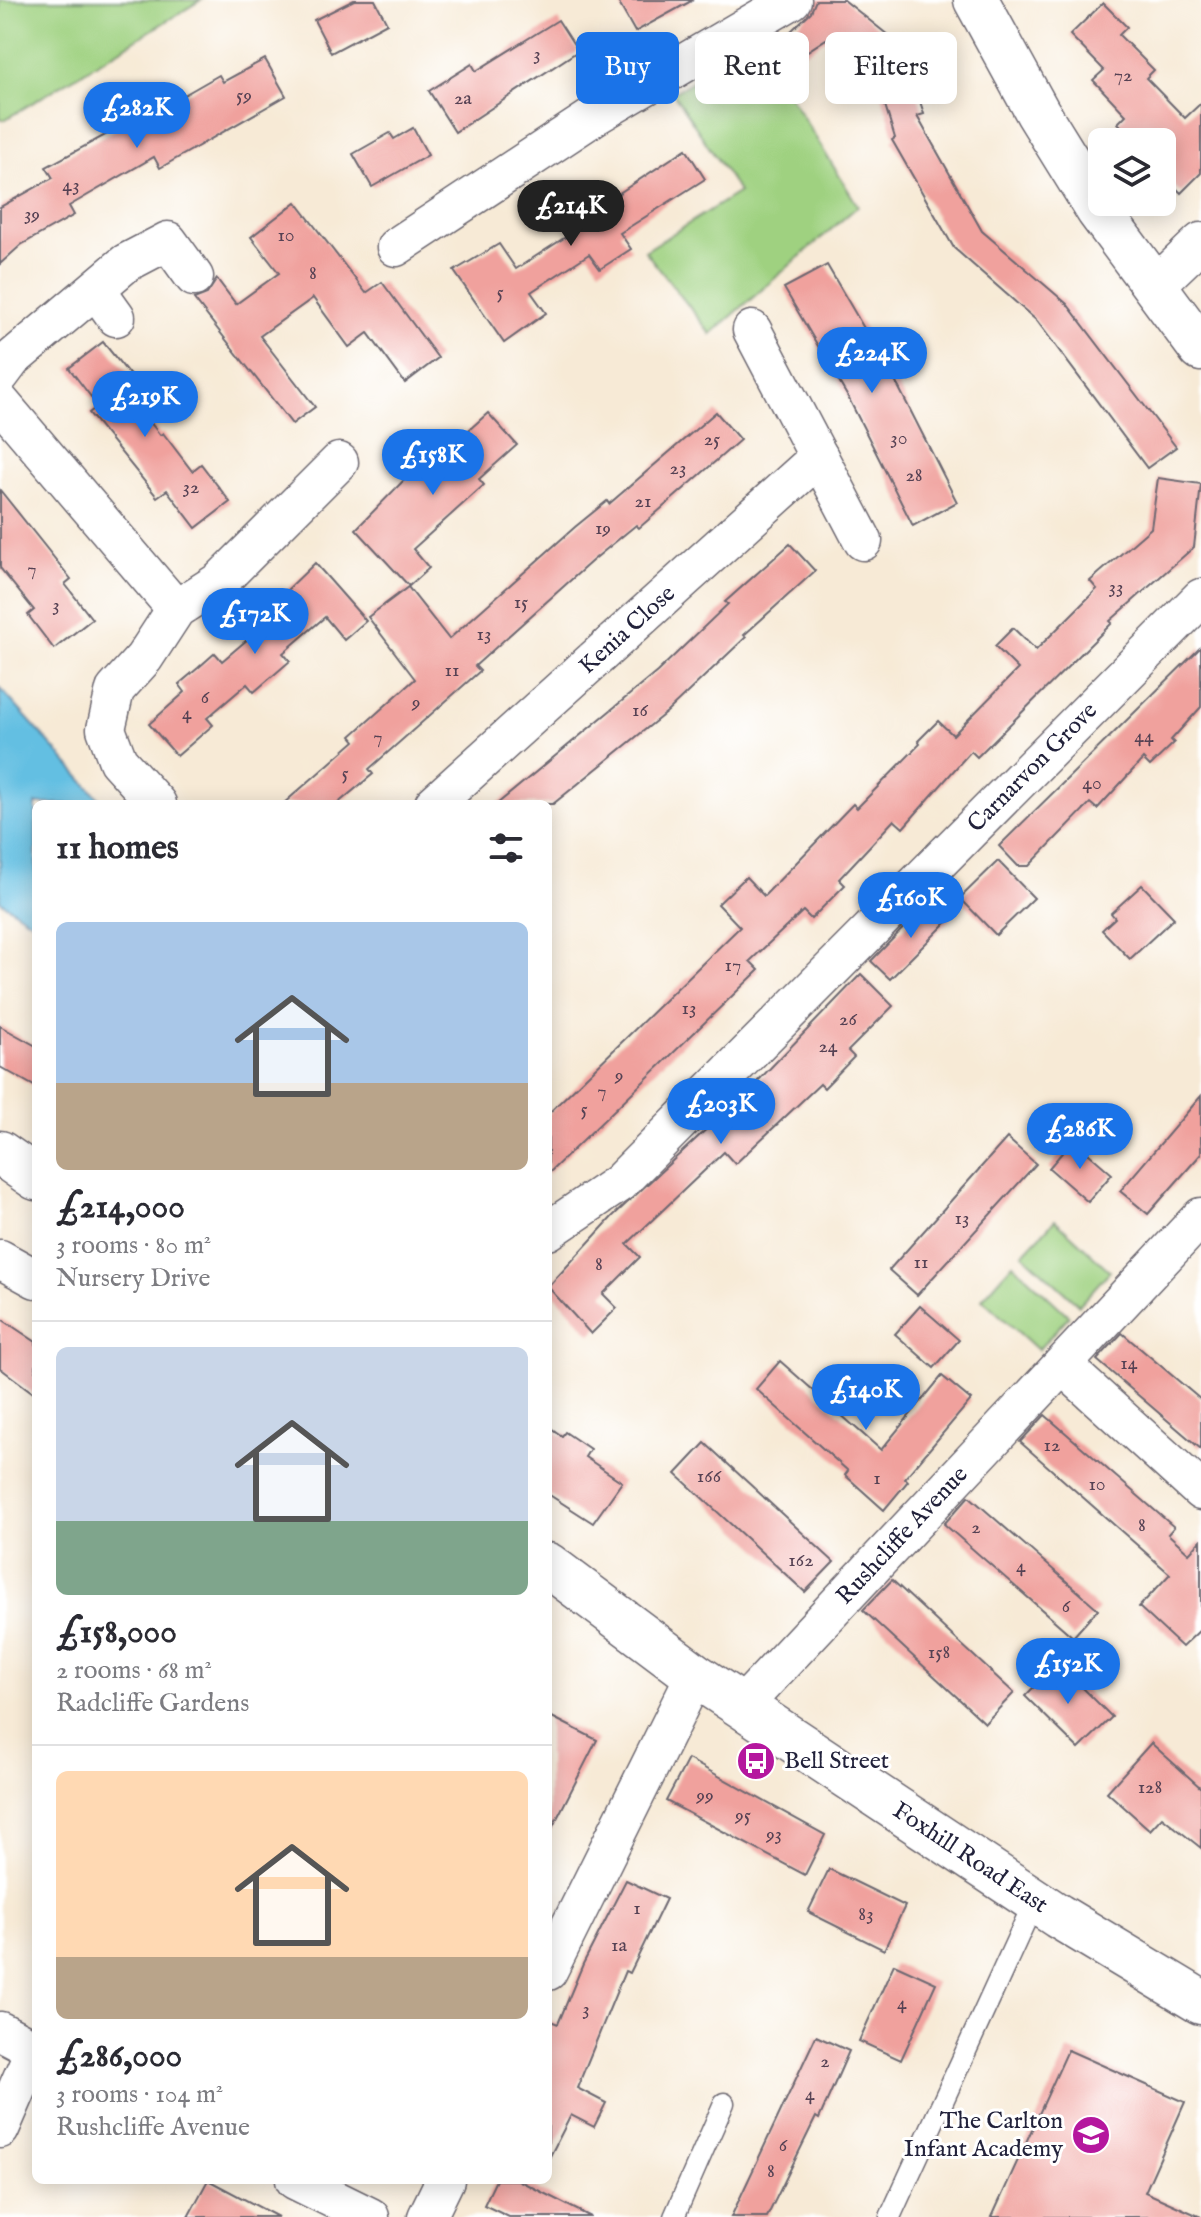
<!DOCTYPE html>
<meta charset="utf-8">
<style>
:root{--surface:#fff;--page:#f2f2f3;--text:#2b2b33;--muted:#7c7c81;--line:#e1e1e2;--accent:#1a73e8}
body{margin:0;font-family:"IM FELL English",serif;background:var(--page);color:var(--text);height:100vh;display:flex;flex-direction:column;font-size:30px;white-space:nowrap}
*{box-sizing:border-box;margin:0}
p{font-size:26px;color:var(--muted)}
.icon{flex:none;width:44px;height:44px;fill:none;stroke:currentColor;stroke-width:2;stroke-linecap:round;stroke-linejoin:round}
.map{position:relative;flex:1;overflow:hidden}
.panel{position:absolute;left:32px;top:800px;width:520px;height:1384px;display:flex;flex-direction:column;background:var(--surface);border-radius:12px;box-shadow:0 4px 20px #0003}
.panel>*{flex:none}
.hud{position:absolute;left:576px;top:32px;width:504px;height:72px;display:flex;gap:16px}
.fabs{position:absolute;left:1088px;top:128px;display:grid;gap:16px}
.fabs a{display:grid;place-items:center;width:88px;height:88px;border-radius:12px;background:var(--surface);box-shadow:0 4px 20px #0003;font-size:40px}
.price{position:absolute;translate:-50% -68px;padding:0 18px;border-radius:28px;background:var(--accent);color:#fff;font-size:26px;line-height:52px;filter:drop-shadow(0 2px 4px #0008)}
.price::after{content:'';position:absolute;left:50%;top:48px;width:24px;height:18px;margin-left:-12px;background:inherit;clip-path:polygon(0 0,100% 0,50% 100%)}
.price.current{background:#222;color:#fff}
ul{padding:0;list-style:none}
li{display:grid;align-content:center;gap:16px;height:424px;padding:0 24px}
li+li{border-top:2px solid var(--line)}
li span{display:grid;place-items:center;height:248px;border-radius:12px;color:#555}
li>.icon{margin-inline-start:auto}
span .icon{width:144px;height:144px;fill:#fffc;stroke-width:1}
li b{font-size:34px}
h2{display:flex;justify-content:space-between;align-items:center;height:96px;padding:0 24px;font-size:34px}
.chip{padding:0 28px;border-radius:12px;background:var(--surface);box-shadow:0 4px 20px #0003;font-size:28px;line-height:72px}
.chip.current{background:var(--accent);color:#fff}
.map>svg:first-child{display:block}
.green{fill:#9fd180;stroke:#607a5e;stroke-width:2}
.water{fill:#64bfe2;stroke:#43708e;stroke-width:2}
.building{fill:#f0a19d}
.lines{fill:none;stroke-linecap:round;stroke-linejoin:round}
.lane-casing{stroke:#6d6871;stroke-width:23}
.street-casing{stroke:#6d6871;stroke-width:41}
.secondary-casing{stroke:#6d6871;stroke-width:47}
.lane{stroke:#fff;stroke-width:20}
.street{stroke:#fff;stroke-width:38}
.secondary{stroke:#fff;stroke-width:44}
.labels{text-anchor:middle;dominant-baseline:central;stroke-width:6;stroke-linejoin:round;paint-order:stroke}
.number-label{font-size:20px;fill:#564254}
.street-label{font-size:24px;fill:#22223b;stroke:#fff}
.poi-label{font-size:24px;fill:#22223b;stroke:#fff;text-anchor:start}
</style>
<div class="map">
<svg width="1201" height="2217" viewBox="0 0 1201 2217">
<rect width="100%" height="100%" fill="#fff"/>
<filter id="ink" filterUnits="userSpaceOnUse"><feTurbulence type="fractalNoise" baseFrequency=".0125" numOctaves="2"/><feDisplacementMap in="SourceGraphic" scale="16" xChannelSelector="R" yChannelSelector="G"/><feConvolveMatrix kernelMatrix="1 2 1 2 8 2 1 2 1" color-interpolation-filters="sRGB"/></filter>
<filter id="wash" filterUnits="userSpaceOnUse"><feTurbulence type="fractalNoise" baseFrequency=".006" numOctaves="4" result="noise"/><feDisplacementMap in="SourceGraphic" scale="32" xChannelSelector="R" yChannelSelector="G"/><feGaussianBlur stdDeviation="1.8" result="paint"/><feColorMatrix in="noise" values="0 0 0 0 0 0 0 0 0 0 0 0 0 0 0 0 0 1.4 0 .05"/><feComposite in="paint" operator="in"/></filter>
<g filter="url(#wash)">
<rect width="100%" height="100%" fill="#f7ead6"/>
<!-- green -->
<g class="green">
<path d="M 0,0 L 201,0 L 4,120 L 0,118 Z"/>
<path d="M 757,43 L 858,206 L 711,334 L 645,251 L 739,192 L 673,93 Z"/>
<path d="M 1055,1220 L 1110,1271 L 1079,1305 L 1023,1254 Z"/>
<path d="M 1013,1264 L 1069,1316 L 1038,1350 L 982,1299 Z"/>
</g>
<!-- water -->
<path class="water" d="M 0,688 L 104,804 L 36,804 L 36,925 L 0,901 Z"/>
<g id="blocks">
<!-- building -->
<g class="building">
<path d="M 354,0 L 375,0 L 387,23 L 331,53 L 314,20 Z"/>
<path d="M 617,0 L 693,0 L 635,32 Z"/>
<path d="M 816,0 L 844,0 L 903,47 L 924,114 L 917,116 L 982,231 L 1067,304 L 1176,447 L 1147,468 L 1037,321 L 954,248 L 892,140 L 895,138 L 878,82 L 826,39 L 747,91 L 733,71 L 790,32 L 811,12 Z"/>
<path d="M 1103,3 L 1127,27 L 1119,35 L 1154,70 L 1146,78 L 1185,118 L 1201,103 L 1201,173 L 1181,193 L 1162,174 L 1162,142 L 1136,142 L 1118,123 L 1126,115 L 1093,80 L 1104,70 L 1070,35 Z"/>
<path d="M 558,20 L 578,51 L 455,132 L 429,91 L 472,64 L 476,71 Z"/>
<path d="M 265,59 L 286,96 L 160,168 L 154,157 L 69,206 L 74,215 L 21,245 L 0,264 L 0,207 L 53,178 L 46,167 L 133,120 L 135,123 L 219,75 L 223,82 Z"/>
<path d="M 413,128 L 428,155 L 372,187 L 353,154 L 390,133 L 394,139 Z"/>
<path d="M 686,149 L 705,179 L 620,233 L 631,249 L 600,269 L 589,254 L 531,292 L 546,313 L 504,343 L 454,271 L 499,244 L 516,269 L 578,229 L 574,223 Z"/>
<path d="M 296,202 L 366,293 L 382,282 L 438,358 L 405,383 L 368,333 L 349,347 L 313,298 L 260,336 L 315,407 L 292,424 L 194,299 L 207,294 L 217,279 L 236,304 L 279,273 L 251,237 Z"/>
<path d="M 827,265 L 899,388 L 957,502 L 913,526 L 849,399 L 784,288 Z"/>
<path d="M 103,342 L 133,379 L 123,387 L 160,435 L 163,433 L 192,471 L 201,464 L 230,502 L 196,528 L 167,490 L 157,497 L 89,413 L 98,406 L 69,368 Z"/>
<path d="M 716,412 L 740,440 L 639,528 L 636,525 L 592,561 L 475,666 L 480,671 L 369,769 L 373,774 L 337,804 L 283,804 L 355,741 L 351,736 L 415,679 L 368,617 L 408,587 L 449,639 L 575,527 L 607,501 L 609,504 Z"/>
<path d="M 488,413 L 517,445 L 479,479 L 484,485 L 413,549 L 429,568 L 409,586 L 356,529 L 410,474 L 414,479 Z"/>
<path d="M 1158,478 L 1201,484 L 1194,547 L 1110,621 L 1112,623 L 977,757 L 971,751 L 903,828 L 894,820 L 839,879 L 845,885 L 811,919 L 803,911 L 750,961 L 759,970 L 548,1174 L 548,1114 L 740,927 L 718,904 L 746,877 L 764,896 L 853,804 L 857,808 L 920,744 L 918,741 L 938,721 L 953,735 L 1018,669 L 995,646 L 1013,628 L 1036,650 L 1097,589 L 1090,581 L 1151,528 Z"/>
<path d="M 0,490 L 71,579 L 65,584 L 92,619 L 54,649 L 28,615 L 34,610 L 0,568 Z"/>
<path d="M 790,544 L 815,571 L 744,635 L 746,637 L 667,712 L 553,804 L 497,804 L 657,672 L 728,604 L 725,602 Z"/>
<path d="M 315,563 L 366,621 L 344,640 L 325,617 L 283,653 L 290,661 L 254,692 L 247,684 L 207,718 L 213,725 L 177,756 L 149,724 L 185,692 L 179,684 L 198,668 L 215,653 L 222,661 L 261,628 L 255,621 Z"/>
<path d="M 1201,647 L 1201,707 L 1171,740 L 1174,743 L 1150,766 L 1143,759 L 1097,809 L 1090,803 L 1029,866 L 1018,866 L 999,846 Z"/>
<path d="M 998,861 L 1034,898 L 996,935 L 960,898 Z"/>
<path d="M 1142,885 L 1174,918 L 1130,959 L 1102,930 L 1115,918 L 1111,913 Z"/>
<path d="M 931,900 L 950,919 L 890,979 L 871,961 Z"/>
<path d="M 861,974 L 893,1006 L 848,1051 L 854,1057 L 824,1088 L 820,1084 L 735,1164 L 724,1152 L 627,1244 L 640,1257 L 603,1294 L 617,1308 L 591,1334 L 548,1287 L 613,1216 L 754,1085 Z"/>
<path d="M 0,1026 L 36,1046 L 36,1087 L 0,1067 Z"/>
<path d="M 1201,1096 L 1201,1154 L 1148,1214 L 1120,1191 Z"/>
<path d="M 1007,1138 L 1036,1164 L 917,1295 L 889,1270 Z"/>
<path d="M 1073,1140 L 1112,1174 L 1088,1202 L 1049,1168 Z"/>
<path d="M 920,1306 L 959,1340 L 934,1368 L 895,1334 Z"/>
<path d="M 0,1318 L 36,1342 L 36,1395 L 0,1368 Z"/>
<path d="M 1122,1333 L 1201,1400 L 1201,1449 L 1097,1360 Z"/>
<path d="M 780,1361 L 881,1450 L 942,1376 L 971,1400 L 905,1478 L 908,1481 L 884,1510 L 845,1475 L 848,1471 L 756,1389 Z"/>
<path d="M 1045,1415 L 1174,1527 L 1168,1534 L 1189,1553 L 1201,1540 L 1201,1629 L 1182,1647 L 1139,1607 L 1170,1574 L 1020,1442 Z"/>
<path d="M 548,1426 L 562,1436 L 565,1432 L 590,1449 L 585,1457 L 622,1482 L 593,1523 L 548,1494 Z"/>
<path d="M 705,1443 L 834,1562 L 805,1592 L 676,1474 Z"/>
<path d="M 969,1496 L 1098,1609 L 1073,1637 L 944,1524 Z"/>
<path d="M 892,1580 L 1014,1693 L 985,1723 L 863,1610 Z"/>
<path d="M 1058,1663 L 1112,1717 L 1079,1749 L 1025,1696 Z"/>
<path d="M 548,1715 L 597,1740 L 548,1836 Z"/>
<path d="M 1151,1743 L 1201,1788 L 1201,1848 L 1162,1817 L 1150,1830 L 1107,1792 Z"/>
<path d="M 688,1759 L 825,1835 L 805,1875 L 666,1801 Z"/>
<path d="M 829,1869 L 905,1906 L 884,1950 L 808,1912 Z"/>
<path d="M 626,1880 L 666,1899 L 630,1973 L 625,1971 L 577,2088 L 606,2103 L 594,2127 L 571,2115 L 548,2160 L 548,2020 L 558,2024 L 583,1964 Z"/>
<path d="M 894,1964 L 936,1983 L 901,2060 L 859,2041 Z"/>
<path d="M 816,2036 L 849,2051 L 819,2119 L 816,2117 L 767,2217 L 731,2217 Z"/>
<path d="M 1068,2050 L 1185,2102 L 1145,2192 L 1201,2217 L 992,2217 Z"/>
<path d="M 208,2180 L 278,2217 L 188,2217 Z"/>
<path d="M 496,2180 L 518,2180 L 591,2217 L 509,2217 L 484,2205 Z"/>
</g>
</g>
</g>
<g filter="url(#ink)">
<use href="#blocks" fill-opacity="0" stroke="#6d6871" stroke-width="2"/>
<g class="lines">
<defs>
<g id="lane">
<path d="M 674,2217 L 724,2103"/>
<path d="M 890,2217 L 1035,1900"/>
</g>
<g id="street">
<path d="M 396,247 L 596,115 L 792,0"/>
<path d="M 1153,288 L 1201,242"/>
<path d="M 96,289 L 116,317"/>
<path d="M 752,330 L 863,541"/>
<path d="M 0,375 L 12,359 L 126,263 L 168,241 L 194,277"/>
<path d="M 0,402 L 176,609"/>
<path d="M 157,804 L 118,761 L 106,729 L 115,690 L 144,658 L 176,609 L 220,581 L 339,462"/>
<path id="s1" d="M 434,804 L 819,457"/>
<path id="s2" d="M 548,1231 L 619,1183 L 1201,598"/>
<path d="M 0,1259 L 36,1279"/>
<path d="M 1062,1365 L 1201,1491"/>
<path id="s3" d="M 742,1706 L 1201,1217"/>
<path d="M 548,1971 L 695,1675"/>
<path d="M 0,2031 L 36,2050"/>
<path d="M 0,2129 L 36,2046"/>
<path d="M 295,2180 L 370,2217"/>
<path d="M 427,2217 L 445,2180"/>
</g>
<g id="secondary">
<path d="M 976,0 L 1038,113 L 1098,210 L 1201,349"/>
<path d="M 0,1153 L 36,1178"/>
<path id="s4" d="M 548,1565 L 695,1675 L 1058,1916 L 1201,2002"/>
</g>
</defs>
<!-- lane casing -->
<use href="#lane" class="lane-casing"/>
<!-- street casing -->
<use href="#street" class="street-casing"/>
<!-- secondary casing -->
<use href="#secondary" class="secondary-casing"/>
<!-- lane -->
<use href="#lane" class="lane"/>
<!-- street -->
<use href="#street" class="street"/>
<!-- secondary -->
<use href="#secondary" class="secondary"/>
</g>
</g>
<!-- icons -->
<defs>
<symbol id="bus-disc" viewBox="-11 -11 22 22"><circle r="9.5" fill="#b5179e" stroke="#fff"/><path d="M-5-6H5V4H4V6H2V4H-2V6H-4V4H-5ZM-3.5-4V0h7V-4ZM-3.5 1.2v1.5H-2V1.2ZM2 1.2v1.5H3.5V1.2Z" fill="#fff"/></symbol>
<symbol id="school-disc" viewBox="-11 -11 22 22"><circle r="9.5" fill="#b5179e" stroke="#fff"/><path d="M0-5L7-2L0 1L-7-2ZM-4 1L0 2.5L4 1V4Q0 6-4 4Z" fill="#fff"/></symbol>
</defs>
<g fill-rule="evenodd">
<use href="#bus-disc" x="734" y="1739" width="44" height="44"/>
<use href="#school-disc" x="1069" y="2113" width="44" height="44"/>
</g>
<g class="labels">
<!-- number labels -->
<g class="number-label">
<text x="537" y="54">3</text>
<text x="1123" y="75">72</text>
<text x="244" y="95">59</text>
<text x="463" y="98">2a</text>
<text x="71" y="185">43</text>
<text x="32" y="214">39</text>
<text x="286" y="235">10</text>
<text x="313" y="273">8</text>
<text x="500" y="292">5</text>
<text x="899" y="438">30</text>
<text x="712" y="439">25</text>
<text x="678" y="468">23</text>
<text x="914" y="475">28</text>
<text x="191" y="487">32</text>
<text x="643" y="501">21</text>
<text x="603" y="528">19</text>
<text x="32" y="569">7</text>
<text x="1116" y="587">33</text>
<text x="521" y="602">15</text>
<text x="56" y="605">3</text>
<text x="484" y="634">13</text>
<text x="452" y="670">11</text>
<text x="205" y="697">6</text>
<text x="416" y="702">9</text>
<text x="640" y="710">16</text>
<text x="187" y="713">4</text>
<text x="1144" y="736">44</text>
<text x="378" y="737">7</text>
<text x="345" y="773">5</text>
<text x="1092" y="783">40</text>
<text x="733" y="965">17</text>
<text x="689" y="1008">13</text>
<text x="848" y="1019">26</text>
<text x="828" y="1046">24</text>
<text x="619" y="1075">9</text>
<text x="602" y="1091">7</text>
<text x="584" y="1109">5</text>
<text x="962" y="1218">13</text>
<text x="921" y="1262">11</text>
<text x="599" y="1264">8</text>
<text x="1129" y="1363">14</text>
<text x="1052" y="1445">12</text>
<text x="709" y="1476">166</text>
<text x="877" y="1478">1</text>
<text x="1097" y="1484">10</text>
<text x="1142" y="1525">8</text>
<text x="976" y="1527">2</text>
<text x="801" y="1560">162</text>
<text x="1021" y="1566">4</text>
<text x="1066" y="1606">6</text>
<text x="939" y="1652">158</text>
<text x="1150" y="1787">128</text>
<text x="705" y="1795">99</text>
<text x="743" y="1815">95</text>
<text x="774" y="1834">93</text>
<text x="637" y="1908">1</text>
<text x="866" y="1914">83</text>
<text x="619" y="1945">1a</text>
<text x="902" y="2003">4</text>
<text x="586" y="2009">3</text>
<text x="825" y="2061">2</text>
<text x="810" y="2094">4</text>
<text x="783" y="2145">6</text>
<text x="771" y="2171">8</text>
</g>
<!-- street labels -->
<g class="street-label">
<text stroke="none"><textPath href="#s1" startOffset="260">Kenia Close</textPath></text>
<text stroke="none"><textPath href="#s2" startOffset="672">Carnarvon Grove</textPath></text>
<text stroke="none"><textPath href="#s3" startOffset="234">Rushcliffe Avenue</textPath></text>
<text stroke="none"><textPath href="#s4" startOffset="514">Foxhill Road East</textPath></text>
</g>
<!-- poi labels -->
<g class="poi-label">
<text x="784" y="1761">Bell Street</text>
<text x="1063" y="2121" text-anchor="end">The Carlton<tspan x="1063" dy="28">Infant Academy</tspan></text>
</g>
</g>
</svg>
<div class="fabs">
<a><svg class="icon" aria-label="layers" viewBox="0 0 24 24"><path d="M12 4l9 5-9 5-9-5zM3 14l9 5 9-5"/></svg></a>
</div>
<b class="price" style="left:137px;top:150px">£282K</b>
<b class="price current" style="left:571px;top:248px">£214K</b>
<b class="price" style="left:872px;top:395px">£224K</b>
<b class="price" style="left:145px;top:439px">£219K</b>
<b class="price" style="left:433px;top:497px">£158K</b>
<b class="price" style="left:255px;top:656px">£172K</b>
<b class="price" style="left:911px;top:940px">£160K</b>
<b class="price" style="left:721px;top:1146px">£203K</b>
<b class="price" style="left:1080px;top:1171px">£286K</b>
<b class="price" style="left:866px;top:1432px">£140K</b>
<b class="price" style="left:1068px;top:1706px">£152K</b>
<div class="hud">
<a class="chip current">Buy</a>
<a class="chip">Rent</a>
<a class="chip">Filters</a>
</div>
<section class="panel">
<h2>11 homes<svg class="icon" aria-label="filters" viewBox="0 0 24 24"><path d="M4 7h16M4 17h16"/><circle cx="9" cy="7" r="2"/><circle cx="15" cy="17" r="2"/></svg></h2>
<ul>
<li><span style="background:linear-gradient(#a9c7e8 65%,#b9a48a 0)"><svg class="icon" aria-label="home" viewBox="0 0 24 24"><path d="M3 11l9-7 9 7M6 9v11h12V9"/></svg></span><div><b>£214,000</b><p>3 rooms · 80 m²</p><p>Nursery Drive</p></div></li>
<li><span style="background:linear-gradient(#c9d6e8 70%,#7fa58c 0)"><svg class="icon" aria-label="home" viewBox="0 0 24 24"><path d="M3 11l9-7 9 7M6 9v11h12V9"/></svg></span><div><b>£158,000</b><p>2 rooms · 68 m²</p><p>Radcliffe Gardens</p></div></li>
<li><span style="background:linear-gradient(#ffd9b3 75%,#b9a48a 0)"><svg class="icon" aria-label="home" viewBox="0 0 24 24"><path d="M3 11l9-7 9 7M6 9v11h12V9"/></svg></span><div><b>£286,000</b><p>3 rooms · 104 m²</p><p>Rushcliffe Avenue</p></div></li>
</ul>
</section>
</div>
